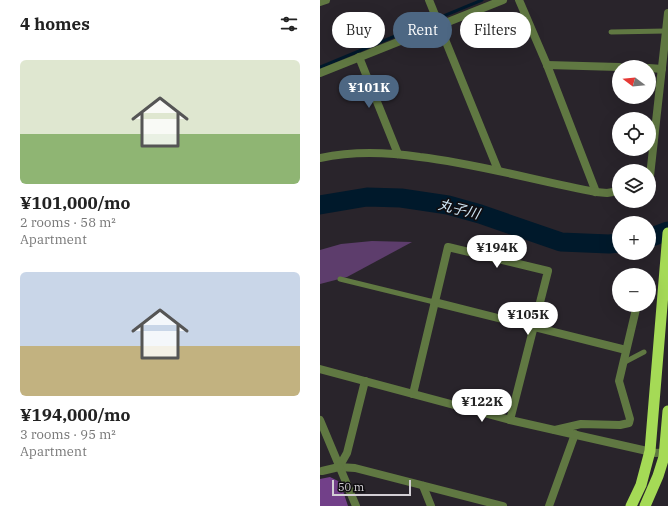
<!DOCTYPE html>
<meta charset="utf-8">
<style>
:root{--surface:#fff;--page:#f6f6f6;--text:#222;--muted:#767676;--accent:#4d6783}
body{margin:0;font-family:"IBM Plex Serif","Noto Sans JP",serif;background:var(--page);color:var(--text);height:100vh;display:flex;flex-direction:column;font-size:15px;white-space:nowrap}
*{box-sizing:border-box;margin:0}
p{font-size:13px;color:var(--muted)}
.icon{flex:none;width:22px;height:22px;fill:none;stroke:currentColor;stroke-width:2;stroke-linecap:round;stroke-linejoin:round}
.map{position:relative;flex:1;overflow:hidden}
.details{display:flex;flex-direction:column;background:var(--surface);width:320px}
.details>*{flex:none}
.banner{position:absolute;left:12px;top:12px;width:276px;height:36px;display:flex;gap:8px}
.needle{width:26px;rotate:286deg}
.buttons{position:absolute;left:292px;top:60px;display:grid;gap:8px}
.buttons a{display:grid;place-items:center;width:44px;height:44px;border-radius:50%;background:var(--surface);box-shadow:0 4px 16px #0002;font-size:20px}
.scale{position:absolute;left:12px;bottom:10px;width:79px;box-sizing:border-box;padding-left:4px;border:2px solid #d3cfd5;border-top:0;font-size:11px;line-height:14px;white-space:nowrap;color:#d3cfd5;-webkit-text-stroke:3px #100e11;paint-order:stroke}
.price{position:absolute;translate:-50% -34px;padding:0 9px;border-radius:14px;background:#fff;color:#222;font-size:13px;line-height:26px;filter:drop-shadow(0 1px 2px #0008)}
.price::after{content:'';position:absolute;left:50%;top:24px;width:12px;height:9px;margin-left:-6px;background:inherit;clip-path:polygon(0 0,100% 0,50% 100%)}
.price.on{background:var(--accent);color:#fff}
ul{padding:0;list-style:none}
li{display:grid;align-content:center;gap:8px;height:212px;padding:0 20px}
li span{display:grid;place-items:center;height:124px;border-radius:6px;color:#555}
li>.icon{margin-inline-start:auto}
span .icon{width:72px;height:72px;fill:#fffc;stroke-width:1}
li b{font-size:17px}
h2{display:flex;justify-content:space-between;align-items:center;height:48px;padding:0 20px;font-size:17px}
.pill{padding:0 14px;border-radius:18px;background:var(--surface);box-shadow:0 4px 16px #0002;font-size:14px;line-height:36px}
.pill.on{background:var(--accent);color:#fff}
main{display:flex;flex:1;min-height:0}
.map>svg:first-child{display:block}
.green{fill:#5d3d6c}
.forest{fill:#724089}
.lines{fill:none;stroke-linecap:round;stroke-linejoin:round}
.stream{stroke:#00192b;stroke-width:3}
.river{stroke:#00192b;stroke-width:19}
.service{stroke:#607842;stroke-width:5}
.minor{stroke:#607842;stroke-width:8}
.tertiary{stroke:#607842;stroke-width:8}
.trunk{stroke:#a5da56;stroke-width:11}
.labels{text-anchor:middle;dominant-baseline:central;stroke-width:3.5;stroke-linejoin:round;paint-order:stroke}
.water-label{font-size:14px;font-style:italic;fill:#d1e7f6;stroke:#100e11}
</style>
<main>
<section class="details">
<h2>4 homes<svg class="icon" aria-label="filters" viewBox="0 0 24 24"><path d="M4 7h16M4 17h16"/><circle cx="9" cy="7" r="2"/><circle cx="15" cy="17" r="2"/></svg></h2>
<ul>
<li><span style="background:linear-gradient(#dfe7d0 60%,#8fb573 0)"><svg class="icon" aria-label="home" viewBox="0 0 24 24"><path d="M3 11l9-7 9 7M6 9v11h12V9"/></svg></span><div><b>¥101,000/mo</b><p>2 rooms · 58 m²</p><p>Apartment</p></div></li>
<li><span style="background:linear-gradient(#c9d6e8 60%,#c2b280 0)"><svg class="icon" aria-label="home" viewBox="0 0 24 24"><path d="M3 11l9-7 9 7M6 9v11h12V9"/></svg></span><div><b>¥194,000/mo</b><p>3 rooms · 95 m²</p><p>Apartment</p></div></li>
</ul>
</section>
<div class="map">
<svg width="348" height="506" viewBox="0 0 348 506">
<rect width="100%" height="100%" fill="#29242b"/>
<!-- green -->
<path class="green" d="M 52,241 L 92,242 L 27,277 L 0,284 L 0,250 L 21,244 Z"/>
<!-- forest -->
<path class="forest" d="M 10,477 L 20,482 L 28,506 L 0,506 L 0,479 Z"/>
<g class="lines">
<!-- stream -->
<path class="stream" d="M 0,67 L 162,0"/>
<!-- river -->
<g class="river">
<path d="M 0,205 L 47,197 L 81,198 L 128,205 L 160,214 L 241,242 L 289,244 L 299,243"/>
<path d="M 329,238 L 348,231"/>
</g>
<!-- service -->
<g class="service">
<path d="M 291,32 L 346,31"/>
<path d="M 20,279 L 114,302"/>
<path d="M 303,363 L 324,352"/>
</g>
<!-- minor -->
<g class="minor">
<path d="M 109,0 L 178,170"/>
<path d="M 199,0 L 227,65 L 276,192"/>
<path d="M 0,2 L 6,0"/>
<path d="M 39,57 L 78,154"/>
<path d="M 227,65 L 299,67"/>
<path d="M 329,68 L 342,69"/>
<path d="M 0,73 L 183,0"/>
<path d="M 0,158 C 33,151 66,152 100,157 C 159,164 217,181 276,192 L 287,193 L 299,191"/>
<path d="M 329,185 L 348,13"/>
<path d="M 114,302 L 306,350"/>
<path d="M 45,381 L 27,453 L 19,467 L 35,468 L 183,506"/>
<path d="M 93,394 L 128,247 L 228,271 L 190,420"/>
<path d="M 0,420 L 36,506"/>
<path d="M 235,430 L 261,424 L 300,425 L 309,423 L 310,419 L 299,381 L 317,305"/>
<path d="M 2,471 L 19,467"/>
<path d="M 103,486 L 111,506"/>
<path d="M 229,506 L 255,434"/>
</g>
<!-- tertiary -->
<path class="tertiary" d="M 0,369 L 190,420 L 336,453 L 348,452"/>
<!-- trunk -->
<g class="trunk">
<path d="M 311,506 L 321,485 L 330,451 L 348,233"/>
<path d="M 325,506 L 338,476 L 344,457 L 348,411"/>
</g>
</g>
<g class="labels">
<!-- water labels -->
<g class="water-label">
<text transform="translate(139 209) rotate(14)">丸子川</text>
</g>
</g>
</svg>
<div class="buttons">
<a><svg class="needle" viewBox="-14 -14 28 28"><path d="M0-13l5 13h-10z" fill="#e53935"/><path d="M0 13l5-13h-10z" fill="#767676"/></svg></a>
<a><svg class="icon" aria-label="locate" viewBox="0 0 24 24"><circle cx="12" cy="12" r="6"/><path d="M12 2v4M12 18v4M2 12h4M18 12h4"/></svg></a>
<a><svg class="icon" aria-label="layers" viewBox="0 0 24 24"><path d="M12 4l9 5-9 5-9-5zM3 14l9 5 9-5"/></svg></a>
<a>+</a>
<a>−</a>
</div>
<div class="scale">50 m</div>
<b class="price on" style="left:49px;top:109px">¥101K</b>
<b class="price" style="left:177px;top:269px">¥194K</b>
<b class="price" style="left:208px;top:336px">¥105K</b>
<b class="price" style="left:162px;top:423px">¥122K</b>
<div class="banner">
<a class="pill">Buy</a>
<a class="pill on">Rent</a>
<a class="pill">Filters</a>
</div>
</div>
</main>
